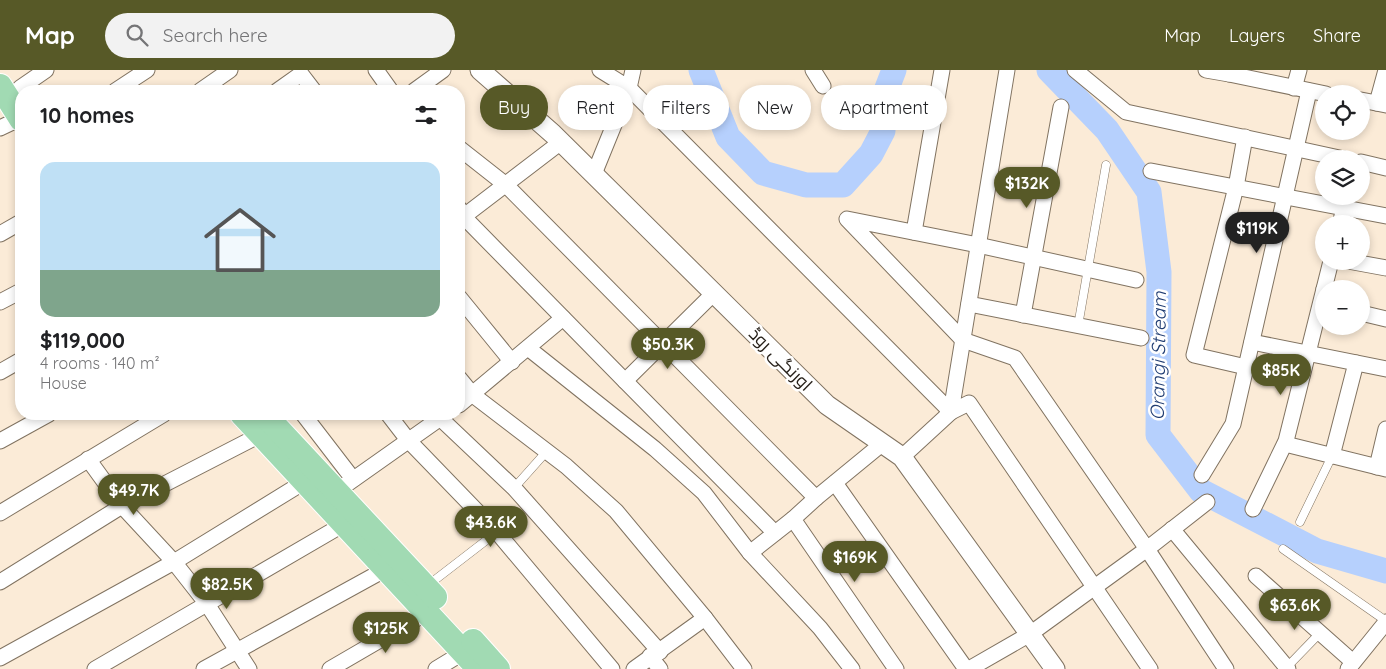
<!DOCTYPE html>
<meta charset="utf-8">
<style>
:root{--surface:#fff;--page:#f2f2f2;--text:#202124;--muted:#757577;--line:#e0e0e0;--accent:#575927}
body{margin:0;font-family:Quicksand,Cairo,sans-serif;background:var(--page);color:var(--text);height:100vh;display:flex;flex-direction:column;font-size:19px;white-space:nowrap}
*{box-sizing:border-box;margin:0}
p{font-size:16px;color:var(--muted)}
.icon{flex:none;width:28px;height:28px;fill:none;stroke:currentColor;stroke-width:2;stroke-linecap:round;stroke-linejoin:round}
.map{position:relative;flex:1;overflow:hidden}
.panel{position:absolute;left:15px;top:15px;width:450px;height:335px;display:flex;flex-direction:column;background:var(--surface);border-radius:20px;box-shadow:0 2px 8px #0003}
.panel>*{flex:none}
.banner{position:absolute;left:480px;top:15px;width:475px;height:45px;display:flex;gap:10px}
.controls{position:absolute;left:1315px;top:15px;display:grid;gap:10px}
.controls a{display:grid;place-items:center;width:55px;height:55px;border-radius:50%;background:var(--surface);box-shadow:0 2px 8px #0003;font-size:25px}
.price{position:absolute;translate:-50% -42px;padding:0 11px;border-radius:18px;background:var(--accent);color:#fff;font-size:16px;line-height:32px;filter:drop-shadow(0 1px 2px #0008)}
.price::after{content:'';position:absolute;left:50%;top:30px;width:15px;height:11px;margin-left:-8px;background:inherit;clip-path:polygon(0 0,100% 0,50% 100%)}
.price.active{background:#222;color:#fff}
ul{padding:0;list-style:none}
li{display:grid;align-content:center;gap:10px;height:265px;padding:0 25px}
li+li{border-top:1px solid var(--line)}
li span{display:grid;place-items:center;height:155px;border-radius:15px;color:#555}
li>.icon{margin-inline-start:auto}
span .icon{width:90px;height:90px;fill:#fffc;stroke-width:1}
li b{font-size:21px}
h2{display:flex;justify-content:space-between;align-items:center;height:60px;padding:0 25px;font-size:21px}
.pill{padding:0 18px;border-radius:22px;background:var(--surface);box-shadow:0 2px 8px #0003;font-size:18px;line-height:45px}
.pill.active{background:var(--accent);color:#fff}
header{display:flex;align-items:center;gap:30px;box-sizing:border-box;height:70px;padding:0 25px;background:var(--accent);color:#fff}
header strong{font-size:24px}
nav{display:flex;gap:28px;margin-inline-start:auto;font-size:18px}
.search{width:350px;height:45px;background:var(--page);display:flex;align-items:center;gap:12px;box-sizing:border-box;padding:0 18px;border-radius:28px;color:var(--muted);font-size:19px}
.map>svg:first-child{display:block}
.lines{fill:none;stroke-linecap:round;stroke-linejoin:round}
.river{stroke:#b6d0fd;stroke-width:25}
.service-casing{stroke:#817361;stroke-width:9}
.minor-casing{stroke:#817361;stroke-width:17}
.tertiary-casing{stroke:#817361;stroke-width:21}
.primary-casing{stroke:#fff;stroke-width:26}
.service{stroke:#fff;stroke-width:8}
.minor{stroke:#fff;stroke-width:15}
.tertiary{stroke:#fff;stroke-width:19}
.primary{stroke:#a1dab3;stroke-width:24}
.labels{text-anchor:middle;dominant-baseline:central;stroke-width:5;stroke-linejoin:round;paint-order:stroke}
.street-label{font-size:18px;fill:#28221b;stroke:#fff}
.water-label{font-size:19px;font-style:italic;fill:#203d73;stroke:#fff}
</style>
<header>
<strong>Map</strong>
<div class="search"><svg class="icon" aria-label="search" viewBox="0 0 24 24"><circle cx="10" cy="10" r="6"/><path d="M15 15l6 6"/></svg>Search here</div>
<nav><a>Map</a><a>Layers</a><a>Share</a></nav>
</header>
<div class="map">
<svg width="1386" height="599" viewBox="0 0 1386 599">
<rect width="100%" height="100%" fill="#fbebd7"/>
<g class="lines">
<!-- river -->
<g class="river">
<path d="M 701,0 L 728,67 L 763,103 L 806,115 L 843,115 L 871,84 L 883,61 L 884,26 L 894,0"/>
<path d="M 1049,0 L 1107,60 L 1149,122 L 1159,202 L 1158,365 L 1201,421 L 1317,481 L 1386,501"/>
</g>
<defs>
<g id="service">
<path d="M 1078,256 L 1106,95"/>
<path d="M 514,418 L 547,381"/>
<path d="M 1300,452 L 1332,386"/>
<path d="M 1283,479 L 1386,551"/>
<path d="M 427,516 L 497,462"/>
<path d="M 1287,597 L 1320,563"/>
</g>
<g id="minor">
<path d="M 376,0 L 391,21"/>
<path d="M 600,0 L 629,18 L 951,342 L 902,387"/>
<path d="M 813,0 L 823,16"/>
<path d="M 1007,0 L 951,342 L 969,333 L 1150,599"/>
<path d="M 1075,0 L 1126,42 L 1344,89"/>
<path d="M 1206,0 L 1229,4"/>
<path d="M 1226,0 L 1229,4 L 1326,24"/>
<path d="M 20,18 L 46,0"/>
<path d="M 1294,18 L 1299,0"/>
<path d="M 115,21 L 147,0"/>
<path d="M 200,21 L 230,0"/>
<path d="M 277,21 L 301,4 L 314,21"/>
<path d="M 414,21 L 443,0"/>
<path d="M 1361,30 L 1386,35"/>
<path d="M 1377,33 L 1386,0"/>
<path d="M 0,58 L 21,48"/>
<path d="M 1245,67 L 1236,117 L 1194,285 L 1246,297"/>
<path d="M 459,78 L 506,115 L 816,428 L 883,373"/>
<path d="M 1361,92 L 1386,98"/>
<path d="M 1151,101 L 1386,146"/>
<path d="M 594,104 L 629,18 L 633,0"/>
<path d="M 459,138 L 463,146 L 625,311 L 714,223"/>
<path d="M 459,150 L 561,72"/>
<path d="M 1340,154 L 1344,138"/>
<path d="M 914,162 L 942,0"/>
<path d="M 0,164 L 21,152"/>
<path d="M 1348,191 L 1386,198"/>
<path d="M 1136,210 L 978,175 L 847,149 L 963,270 L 1015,288 L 1147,479 L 1207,432"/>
<path d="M 1324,219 L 1331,191"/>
<path d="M 459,227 L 512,292"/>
<path d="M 0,232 L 21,221"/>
<path d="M 969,234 L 1141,268"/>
<path d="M 1361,243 L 1386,249"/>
<path d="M 1023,245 L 1061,37"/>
<path d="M 1252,272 L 1386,299"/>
<path d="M 528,278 L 655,379 L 704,423 L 750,483 L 793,449"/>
<path d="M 0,302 L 21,290"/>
<path d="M 459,308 L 473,325 L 566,396 L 616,441 L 705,548 L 634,599"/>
<path d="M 625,311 L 775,463"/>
<path d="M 459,335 L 563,248"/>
<path d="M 303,344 L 353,409"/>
<path d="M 388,344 L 408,370 L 497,462 L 612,599"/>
<path d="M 440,348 L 514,418 L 660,582"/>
<path d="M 0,371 L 49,344"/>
<path d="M 1285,374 L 1386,399"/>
<path d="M 1332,386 L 1356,293"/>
<path d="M 88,389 L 122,436 L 174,492 L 207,534 L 249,599"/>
<path d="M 1377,397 L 1386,359"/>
<path d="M 1202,405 L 1233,354 L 1309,21"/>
<path d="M 835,413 L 966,599"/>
<path d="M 337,421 L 446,344"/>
<path d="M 816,428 L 793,449 L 896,599"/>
<path d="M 1253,439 L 1286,371 L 1324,219"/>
<path d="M 0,443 L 164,344"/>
<path d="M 1172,459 L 1288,599"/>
<path d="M 750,483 L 820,558 L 852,599"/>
<path d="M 1256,506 L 1353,592"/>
<path d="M 0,512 L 122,436 L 260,365"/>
<path d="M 705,548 L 744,599"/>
<path d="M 650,586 L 660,599"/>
<path d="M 0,588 L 174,492 L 304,412"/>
<path d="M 95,599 L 344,454"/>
<path d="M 204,599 L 386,499"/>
<path d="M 330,599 L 428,542"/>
<path d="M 436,599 L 464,582"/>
<path d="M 969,599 L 1030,564 L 1147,479 L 1226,599"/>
<path d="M 1348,599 L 1386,552"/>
</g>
<path id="tertiary" d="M 480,0 L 553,64 L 827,335 L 902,387 L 1055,599"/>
<g id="primary">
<path d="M 0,16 L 21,49"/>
<path d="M 242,344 L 479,599"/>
<path d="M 264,344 L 435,527"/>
<path d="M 473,571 L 498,599"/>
</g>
</defs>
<!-- service casing -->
<use href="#service" class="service-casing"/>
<!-- minor casing -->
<use href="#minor" class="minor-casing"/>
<!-- tertiary casing -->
<use href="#tertiary" class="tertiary-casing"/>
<!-- primary casing -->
<use href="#primary" class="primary-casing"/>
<!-- service -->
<use href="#service" class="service"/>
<!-- minor -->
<use href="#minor" class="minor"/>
<!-- tertiary -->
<use href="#tertiary" class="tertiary"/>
<!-- primary -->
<use href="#primary" class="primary"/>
</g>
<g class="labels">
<!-- street labels -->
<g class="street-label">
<text transform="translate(781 289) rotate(45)">اورنگی روڈ</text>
</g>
<!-- water labels -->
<g class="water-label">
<text transform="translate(1158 286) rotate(-89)">Orangi Stream</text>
</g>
</g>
</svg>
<div class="controls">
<a><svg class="icon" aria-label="locate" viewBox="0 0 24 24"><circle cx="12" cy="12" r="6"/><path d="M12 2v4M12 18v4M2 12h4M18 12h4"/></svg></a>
<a><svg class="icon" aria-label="layers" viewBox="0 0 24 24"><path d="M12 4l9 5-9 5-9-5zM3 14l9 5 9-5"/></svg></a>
<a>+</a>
<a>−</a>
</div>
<b class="price" style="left:1027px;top:139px">$132K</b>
<b class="price active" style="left:1257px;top:184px">$119K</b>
<b class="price" style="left:668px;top:300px">$50.3K</b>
<b class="price" style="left:1281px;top:326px">$85K</b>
<b class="price" style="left:134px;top:446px">$49.7K</b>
<b class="price" style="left:491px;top:478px">$43.6K</b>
<b class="price" style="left:855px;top:513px">$169K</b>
<b class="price" style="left:227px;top:540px">$82.5K</b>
<b class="price" style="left:1295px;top:561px">$63.6K</b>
<b class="price" style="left:386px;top:584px">$125K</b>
<div class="banner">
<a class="pill active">Buy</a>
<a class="pill">Rent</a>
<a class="pill">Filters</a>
<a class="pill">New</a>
<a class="pill">Apartment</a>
</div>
<section class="panel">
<h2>10 homes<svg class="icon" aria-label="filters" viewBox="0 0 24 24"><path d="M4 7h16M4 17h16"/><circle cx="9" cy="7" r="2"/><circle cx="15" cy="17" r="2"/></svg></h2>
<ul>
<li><span style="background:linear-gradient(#bfe0f5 70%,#7fa58c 0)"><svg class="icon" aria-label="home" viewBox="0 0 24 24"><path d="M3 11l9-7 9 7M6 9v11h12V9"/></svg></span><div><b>$119,000</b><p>4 rooms · 140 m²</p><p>House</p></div></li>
</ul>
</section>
</div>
